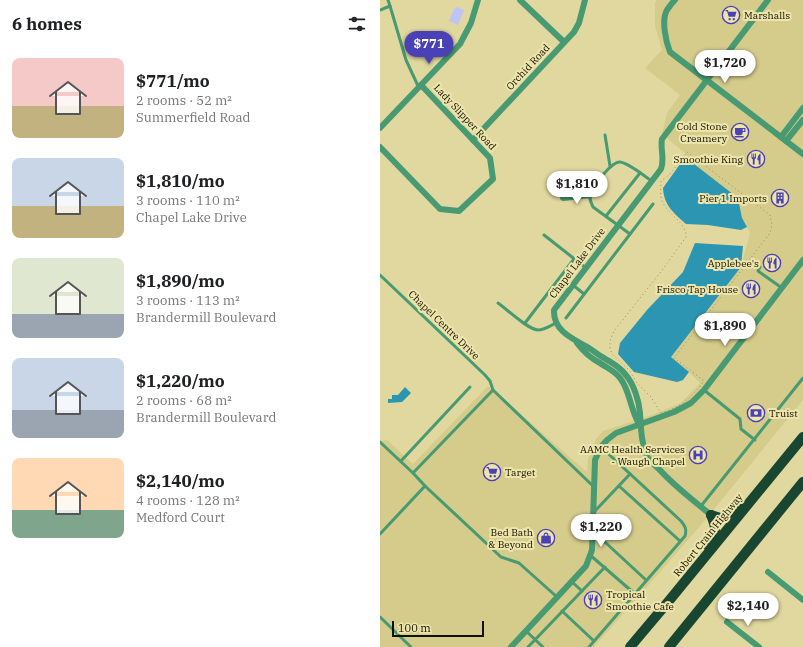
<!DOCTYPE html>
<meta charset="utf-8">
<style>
:root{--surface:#fff;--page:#f6f6f6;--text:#202124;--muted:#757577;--accent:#4a41b7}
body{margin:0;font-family:"IBM Plex Serif",serif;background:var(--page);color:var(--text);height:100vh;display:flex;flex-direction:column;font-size:15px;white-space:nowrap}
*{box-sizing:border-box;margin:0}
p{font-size:13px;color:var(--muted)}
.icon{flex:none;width:22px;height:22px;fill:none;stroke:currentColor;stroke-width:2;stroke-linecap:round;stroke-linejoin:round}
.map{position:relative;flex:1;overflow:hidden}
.drawer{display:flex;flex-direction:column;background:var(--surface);width:380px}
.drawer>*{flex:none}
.scale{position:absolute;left:12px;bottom:10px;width:92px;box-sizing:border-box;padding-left:4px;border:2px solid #130f00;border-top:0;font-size:11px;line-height:14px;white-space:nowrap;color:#130f00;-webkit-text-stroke:3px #eee5ac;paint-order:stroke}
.price{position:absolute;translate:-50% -34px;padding:0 9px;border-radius:14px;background:#fff;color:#222;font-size:13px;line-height:26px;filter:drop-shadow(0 1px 2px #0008)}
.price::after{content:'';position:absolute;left:50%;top:24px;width:12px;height:9px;margin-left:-6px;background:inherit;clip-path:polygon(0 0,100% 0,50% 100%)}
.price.active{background:var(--accent);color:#fff}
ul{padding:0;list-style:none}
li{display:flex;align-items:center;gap:12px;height:100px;padding:0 12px}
li span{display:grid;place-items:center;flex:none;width:112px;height:80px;border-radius:8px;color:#555}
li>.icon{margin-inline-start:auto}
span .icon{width:48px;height:48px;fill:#fffc;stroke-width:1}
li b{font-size:17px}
h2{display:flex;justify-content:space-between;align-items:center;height:48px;padding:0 12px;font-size:17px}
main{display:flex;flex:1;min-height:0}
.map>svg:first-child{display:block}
.built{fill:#d5cb8b}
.green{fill:#bec4f9}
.water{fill:#2c96b2}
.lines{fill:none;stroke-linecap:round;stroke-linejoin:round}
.path{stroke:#979066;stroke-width:1;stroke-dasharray:1 3;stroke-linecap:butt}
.service{stroke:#479a71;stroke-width:3}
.minor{stroke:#479a71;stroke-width:6}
.trunk{stroke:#194630;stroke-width:10}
.labels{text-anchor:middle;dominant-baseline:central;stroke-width:4;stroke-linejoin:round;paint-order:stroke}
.poi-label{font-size:10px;fill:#130f00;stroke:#eee5ac;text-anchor:end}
.street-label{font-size:10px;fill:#130f00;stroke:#eee5ac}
</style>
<main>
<section class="drawer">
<h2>6 homes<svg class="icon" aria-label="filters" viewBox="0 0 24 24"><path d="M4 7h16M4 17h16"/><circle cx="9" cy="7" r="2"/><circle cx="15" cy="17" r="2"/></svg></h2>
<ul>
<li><span style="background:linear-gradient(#f6c9c9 60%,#c2b280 0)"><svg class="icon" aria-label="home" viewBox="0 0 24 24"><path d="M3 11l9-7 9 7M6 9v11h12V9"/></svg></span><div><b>$771/mo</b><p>2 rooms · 52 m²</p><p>Summerfield Road</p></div></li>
<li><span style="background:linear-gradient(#c9d6e8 60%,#c2b280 0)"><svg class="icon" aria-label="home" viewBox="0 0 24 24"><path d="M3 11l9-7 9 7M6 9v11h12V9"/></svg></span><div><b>$1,810/mo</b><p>3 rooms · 110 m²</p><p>Chapel Lake Drive</p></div></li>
<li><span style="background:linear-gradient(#dfe7d0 70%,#9aa5b1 0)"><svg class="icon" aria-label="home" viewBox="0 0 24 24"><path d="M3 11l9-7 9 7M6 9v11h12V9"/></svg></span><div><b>$1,890/mo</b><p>3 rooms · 113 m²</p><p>Brandermill Boulevard</p></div></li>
<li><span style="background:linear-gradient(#c9d6e8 65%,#9aa5b1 0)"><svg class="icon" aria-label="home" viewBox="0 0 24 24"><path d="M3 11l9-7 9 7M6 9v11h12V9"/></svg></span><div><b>$1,220/mo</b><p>2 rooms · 68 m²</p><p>Brandermill Boulevard</p></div></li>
<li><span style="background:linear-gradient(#ffd9b3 65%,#7fa58c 0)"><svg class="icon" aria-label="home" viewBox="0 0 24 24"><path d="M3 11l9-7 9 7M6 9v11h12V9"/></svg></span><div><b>$2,140/mo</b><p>4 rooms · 128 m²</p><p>Medford Court</p></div></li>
</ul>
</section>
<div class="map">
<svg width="423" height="647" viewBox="0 0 423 647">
<rect width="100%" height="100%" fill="#e1d89f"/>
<!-- built -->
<path class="built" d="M 277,0 L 423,0 L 423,400 L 322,524 L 214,647 L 0,647 L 0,441 L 7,440 L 33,464 L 108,386 L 207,472 L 208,459 L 216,439 L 223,431 L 269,416 L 301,403 L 320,383 L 309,372 L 290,357 L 361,267 L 370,233 L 362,218 L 358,198 L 305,157 L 305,153 L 282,134 L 287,113 L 300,95 L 265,68 L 282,50 L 275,26 L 275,3 Z"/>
<!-- green -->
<path class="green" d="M 77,7 L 84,10 L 78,25 L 69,21 L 74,9 Z"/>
<!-- water -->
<g class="water">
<path d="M 305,157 L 358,198 L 362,218 L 367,227 L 361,230 L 328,225 L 306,224 C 294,213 284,206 283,188 Z"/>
<path d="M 315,243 L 363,246 L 361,267 L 291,357 L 309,372 L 303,380 L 297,382 L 254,372 L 238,354 L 240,343 L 267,310 L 303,272 Z"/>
<path d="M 25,387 L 31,393 L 22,402 L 8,403 L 8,399 L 12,399 L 12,395 L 18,395 Z"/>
</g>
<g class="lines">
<!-- path -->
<path class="path" d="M 307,152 L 390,215 L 392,225 L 390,233 L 294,358 L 324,381 C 311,398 301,407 281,413 L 271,397 L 257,383 L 249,370 L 232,354 L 230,348 L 230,341 L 234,331 L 283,269 L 306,237 C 307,221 284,214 281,197 C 280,192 281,186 281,181 L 290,174 Z"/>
<!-- service -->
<g class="service">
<path d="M 10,6 L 26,60 L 39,88"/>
<path d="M 0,10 L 10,6 L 8,0"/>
<path d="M 225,135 L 230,166"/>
<path d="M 226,216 L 260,173"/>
<path d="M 250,234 L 213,207 C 211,202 208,197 211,192 C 214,185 232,161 240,162 C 249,163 264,176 272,181"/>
<path d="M 164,235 L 206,268"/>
<path d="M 380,267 L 378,271 L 402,288"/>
<path d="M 0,275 L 105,375 L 110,381 L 113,390 L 213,486"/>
<path d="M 193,285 L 204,294"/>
<path d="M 118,303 C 128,310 147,329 158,330 C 164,330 170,326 176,323"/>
<path d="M 186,318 L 273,204"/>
<path d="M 145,323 L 194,259"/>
<path d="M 324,390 L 360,419 L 361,429 L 375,440"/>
<path d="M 0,442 L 33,473 L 45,486 L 121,557 L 139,563 L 177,597"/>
<path d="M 21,461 L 90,387"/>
<path d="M 33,473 L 113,390"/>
<path d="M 239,486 L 300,541"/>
<path d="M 321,506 L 423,378"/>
<path d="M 214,512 L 250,474"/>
<path d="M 213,531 L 266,580"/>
<path d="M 0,534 L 45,486"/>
<path d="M 210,555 L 255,594"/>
<path d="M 192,582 L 202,591"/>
<path d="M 182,611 L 214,641"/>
<path d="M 0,617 L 31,647"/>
<path d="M 146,631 L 163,647"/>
<path d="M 148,647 L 225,567"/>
<path d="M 209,647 L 305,536 C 307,529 305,526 301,521 L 221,447"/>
</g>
<!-- minor -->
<g class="minor">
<path d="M 140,0 L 184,42"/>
<path d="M 295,0 C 292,3 289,7 287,10 C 281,20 286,42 290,52 L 423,154"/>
<path d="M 0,128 L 80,44 L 91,23 L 98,0"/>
<path d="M 401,137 L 423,108"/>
<path d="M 93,140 L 194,32 L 199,23 L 205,0"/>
<path d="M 406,141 L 423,120"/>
<path d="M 0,147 L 60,209 L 79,211 L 113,179 L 110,158 L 41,85"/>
<path d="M 183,198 L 210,195"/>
<path d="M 197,343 C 203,351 210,358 220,363 C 227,368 235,371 240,378 C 250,390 250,409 259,424"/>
<path d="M 331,515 C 313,500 294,486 279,469 C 275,466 271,462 268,458 C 261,444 261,428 260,413 C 259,401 254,384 245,374 C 239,366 232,363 224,358 C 218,355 214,351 209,348 C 193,339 173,331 174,310 L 281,169 C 285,159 280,149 282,139 L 388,0"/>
<path d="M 388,572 L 423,600"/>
<path d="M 347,622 L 379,647"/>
<path d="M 131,647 L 206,566 L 212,550 L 215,460 L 221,447 L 227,440 L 236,433 L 294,412 L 311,403 L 324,390 L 423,260"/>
</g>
<!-- trunk -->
<g class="trunk">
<path d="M 331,515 L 340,518 L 350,516 L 358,507"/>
<path d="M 327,545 C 337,532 337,530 331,515"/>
<path d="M 250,647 L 288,602 L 423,437"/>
<path d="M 289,647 L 423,482"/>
</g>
</g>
<!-- icons -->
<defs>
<symbol id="supermarket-ring" viewBox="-11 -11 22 22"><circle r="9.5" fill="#eee5ac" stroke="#4a41b7" stroke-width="1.5"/><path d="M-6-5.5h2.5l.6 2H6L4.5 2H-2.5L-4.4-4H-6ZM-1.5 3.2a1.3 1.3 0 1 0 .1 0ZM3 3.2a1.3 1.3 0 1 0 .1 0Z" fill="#4a41b7"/></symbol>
<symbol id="cafe-ring" viewBox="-11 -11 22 22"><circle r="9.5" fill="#eee5ac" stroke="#4a41b7" stroke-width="1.5"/><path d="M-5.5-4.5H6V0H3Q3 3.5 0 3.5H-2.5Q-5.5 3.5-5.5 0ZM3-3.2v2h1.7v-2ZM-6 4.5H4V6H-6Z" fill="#4a41b7"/></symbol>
<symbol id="restaurant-ring" viewBox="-11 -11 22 22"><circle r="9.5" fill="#eee5ac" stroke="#4a41b7" stroke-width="1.5"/><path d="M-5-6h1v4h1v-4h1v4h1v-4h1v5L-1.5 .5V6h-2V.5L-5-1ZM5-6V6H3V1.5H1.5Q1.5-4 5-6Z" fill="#4a41b7"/></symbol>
<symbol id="building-ring" viewBox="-11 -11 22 22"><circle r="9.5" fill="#eee5ac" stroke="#4a41b7" stroke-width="1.5"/><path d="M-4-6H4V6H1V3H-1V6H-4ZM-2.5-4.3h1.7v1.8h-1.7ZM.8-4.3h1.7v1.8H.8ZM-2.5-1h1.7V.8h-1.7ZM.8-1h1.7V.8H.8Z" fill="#4a41b7"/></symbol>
<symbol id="bank-ring" viewBox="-11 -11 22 22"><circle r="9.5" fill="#eee5ac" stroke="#4a41b7" stroke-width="1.5"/><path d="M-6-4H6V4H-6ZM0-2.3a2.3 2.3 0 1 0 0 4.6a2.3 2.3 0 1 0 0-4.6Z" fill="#4a41b7"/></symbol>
<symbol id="hospital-ring" viewBox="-11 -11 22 22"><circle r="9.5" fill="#eee5ac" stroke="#4a41b7" stroke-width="1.5"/><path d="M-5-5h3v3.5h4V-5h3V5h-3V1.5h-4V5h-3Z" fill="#4a41b7"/></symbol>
<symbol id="shop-ring" viewBox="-11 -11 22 22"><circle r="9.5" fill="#eee5ac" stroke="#4a41b7" stroke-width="1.5"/><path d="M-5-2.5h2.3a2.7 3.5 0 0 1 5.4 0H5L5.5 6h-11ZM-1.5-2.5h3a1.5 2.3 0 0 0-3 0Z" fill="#4a41b7"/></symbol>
</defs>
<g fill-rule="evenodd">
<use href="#supermarket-ring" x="341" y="5" width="20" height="20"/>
<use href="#cafe-ring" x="350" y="122" width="20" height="20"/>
<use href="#restaurant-ring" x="366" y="149" width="20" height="20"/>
<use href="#building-ring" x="390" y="188" width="20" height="20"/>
<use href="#restaurant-ring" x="382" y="253" width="20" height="20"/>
<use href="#restaurant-ring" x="361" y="279" width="20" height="20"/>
<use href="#bank-ring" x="366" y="403" width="20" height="20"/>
<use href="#hospital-ring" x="308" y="445" width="20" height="20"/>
<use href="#supermarket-ring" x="102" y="462" width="20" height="20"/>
<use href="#shop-ring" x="156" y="528" width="20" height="20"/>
<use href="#restaurant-ring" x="203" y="590" width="20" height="20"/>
</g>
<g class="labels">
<!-- poi labels -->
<g class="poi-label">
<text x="364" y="15" text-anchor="start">Marshalls</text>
<text x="347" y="126">Cold Stone<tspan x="347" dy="12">Creamery</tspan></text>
<text x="363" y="159">Smoothie King</text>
<text x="387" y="198">Pier 1 Imports</text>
<text x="379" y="263">Applebee's</text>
<text x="358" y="289">Frisco Tap House</text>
<text x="389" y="413" text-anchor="start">Truist</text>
<text x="305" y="449">AAMC Health Services<tspan x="305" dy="12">- Waugh Chapel</tspan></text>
<text x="125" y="472" text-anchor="start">Target</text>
<text x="153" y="532">Bed Bath<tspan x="153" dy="12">&amp; Beyond</tspan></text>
<text x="226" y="594" text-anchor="start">Tropical<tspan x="226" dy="12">Smoothie Cafe</tspan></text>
</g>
<!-- street labels -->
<g class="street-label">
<text transform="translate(148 67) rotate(-47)">Orchid Road</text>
<text transform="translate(85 117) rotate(47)">Lady Slipper Road</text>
<text transform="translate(197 263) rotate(-53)">Chapel Lake Drive</text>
<text transform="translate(64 325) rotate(44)">Chapel Centre Drive</text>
<text transform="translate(328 535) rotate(-51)">Robert Crain Highway</text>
</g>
</g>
</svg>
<div class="scale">100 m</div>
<b class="price active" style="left:49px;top:65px">$771</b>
<b class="price" style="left:345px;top:84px">$1,720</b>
<b class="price" style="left:197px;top:205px">$1,810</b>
<b class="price" style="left:345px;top:347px">$1,890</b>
<b class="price" style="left:221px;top:548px">$1,220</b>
<b class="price" style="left:368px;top:627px">$2,140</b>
</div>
</main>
